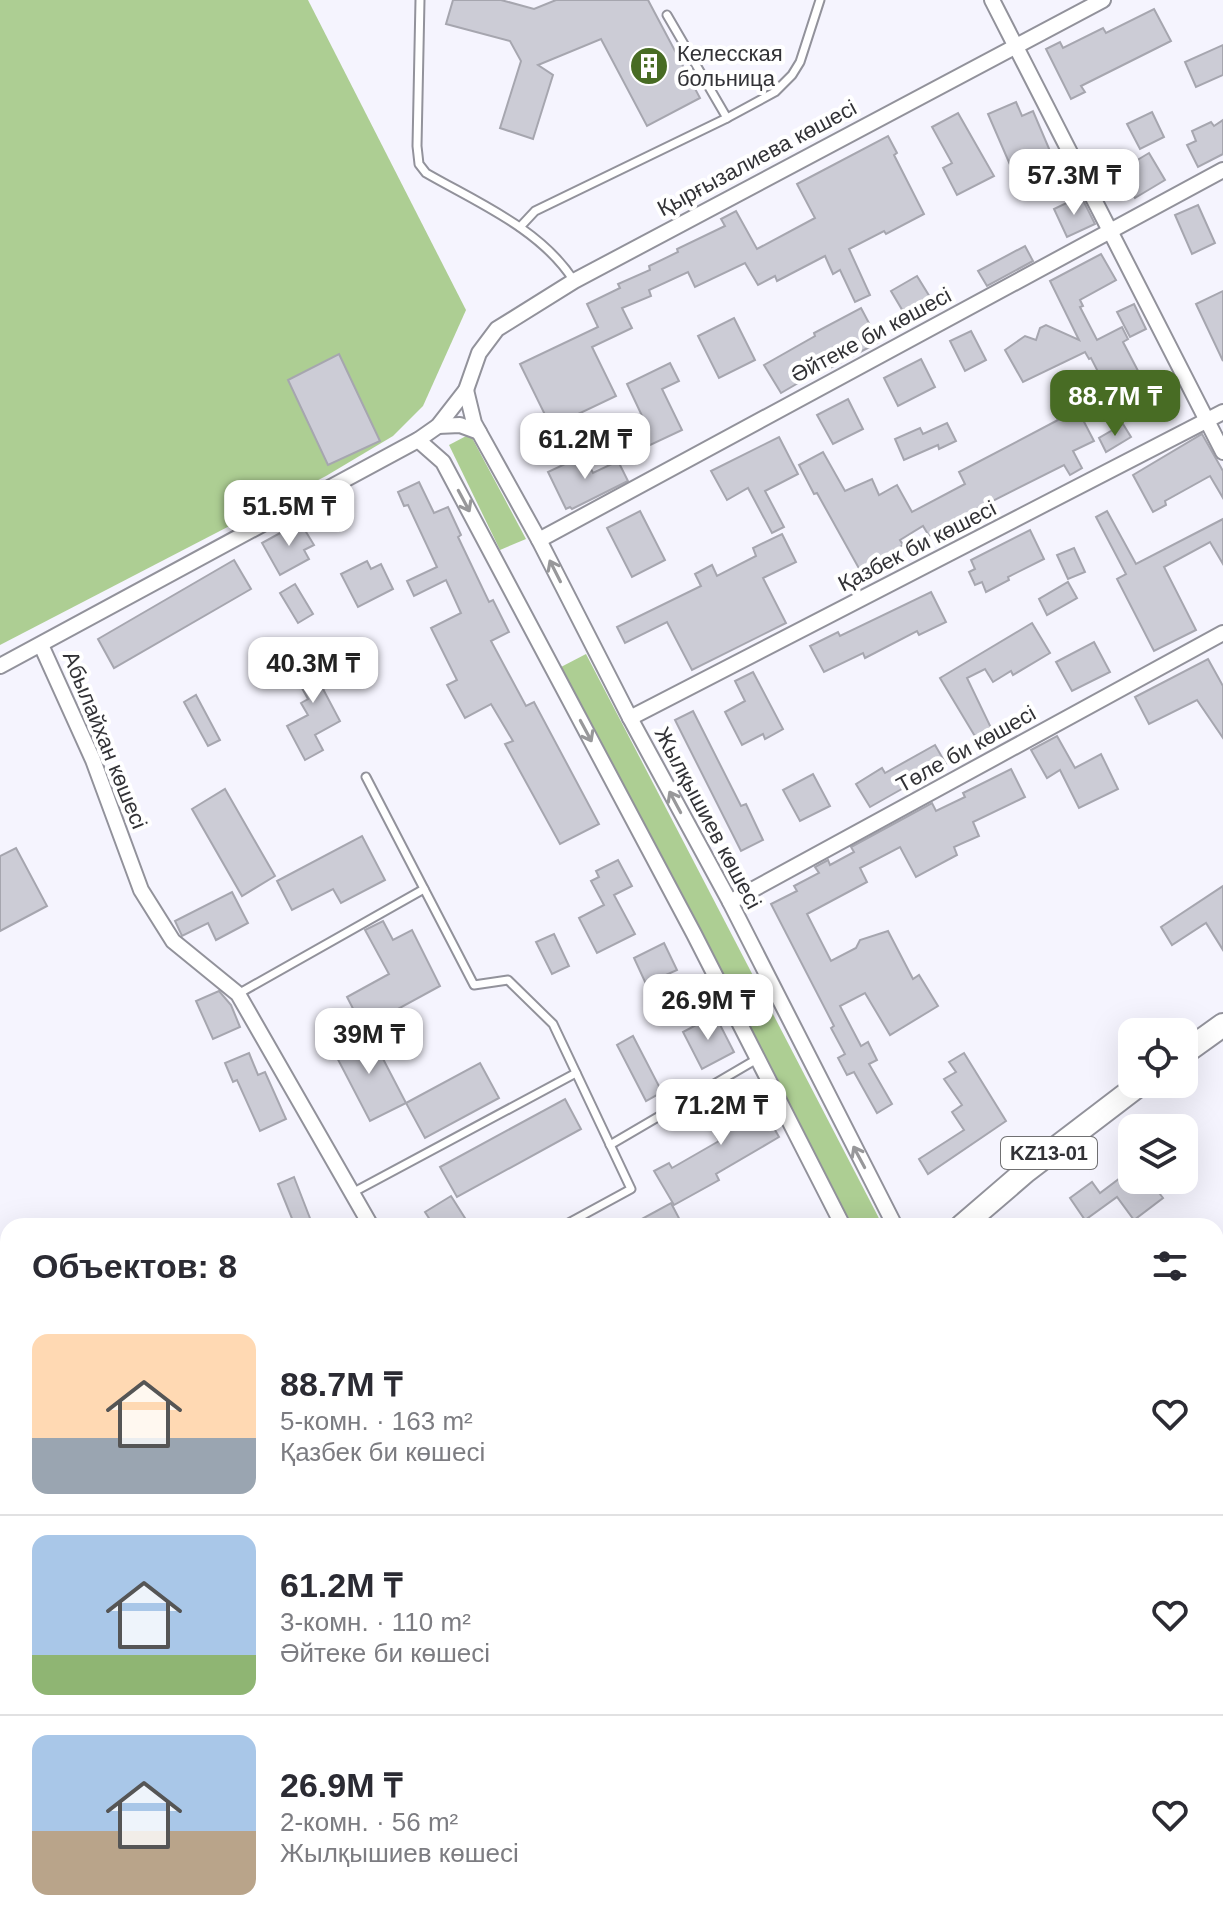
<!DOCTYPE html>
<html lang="ru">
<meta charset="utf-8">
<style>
:root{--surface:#fff;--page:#f2f2f3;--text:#2b2b33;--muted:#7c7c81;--line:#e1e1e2;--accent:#486c24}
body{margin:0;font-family:Helvetica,sans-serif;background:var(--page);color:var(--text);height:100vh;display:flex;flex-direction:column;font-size:30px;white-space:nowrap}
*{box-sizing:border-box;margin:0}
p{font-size:26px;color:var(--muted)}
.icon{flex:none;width:44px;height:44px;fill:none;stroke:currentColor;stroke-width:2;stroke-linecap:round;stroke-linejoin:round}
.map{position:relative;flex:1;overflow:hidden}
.side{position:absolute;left:0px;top:1218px;width:1224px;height:712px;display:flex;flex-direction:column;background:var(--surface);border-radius:24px 24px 0 0;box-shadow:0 8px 32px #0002}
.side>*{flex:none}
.fabs{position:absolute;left:1118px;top:1018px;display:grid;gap:16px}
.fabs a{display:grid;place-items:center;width:80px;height:80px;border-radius:16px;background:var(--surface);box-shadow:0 8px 32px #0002;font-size:40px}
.price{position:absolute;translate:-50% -68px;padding:0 18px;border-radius:16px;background:#fff;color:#222;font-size:26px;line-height:52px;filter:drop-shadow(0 2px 4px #0008)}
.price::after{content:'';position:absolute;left:50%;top:48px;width:24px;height:18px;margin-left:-12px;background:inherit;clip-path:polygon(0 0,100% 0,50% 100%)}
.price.current{background:var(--accent);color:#fff}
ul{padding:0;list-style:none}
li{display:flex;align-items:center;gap:24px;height:200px;padding:0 32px}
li+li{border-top:2px solid var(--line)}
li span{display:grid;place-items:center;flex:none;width:224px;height:160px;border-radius:16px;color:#555}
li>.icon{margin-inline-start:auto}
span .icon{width:96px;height:96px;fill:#fffc;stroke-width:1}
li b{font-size:34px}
h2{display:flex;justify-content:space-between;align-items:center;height:96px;padding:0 32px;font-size:34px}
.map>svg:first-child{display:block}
.green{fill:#adce93}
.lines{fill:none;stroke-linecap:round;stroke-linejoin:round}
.stream{stroke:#718b5d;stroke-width:5}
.building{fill:#ccccd6;stroke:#a6a6af;stroke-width:2}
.service-casing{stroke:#92929b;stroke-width:11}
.minor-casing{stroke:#92929b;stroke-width:18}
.trunk-casing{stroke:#92929b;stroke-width:26}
.service{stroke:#fff;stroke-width:7}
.minor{stroke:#fff;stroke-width:14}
.trunk{stroke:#fff;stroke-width:22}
.oneway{stroke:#98989a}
.labels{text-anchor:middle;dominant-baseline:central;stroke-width:8;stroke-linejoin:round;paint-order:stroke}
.shield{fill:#fff;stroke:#707072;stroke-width:2}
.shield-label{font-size:20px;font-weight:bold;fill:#323236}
.poi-label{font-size:22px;fill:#323236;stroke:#fff;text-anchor:start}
.street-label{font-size:22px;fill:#323236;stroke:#fff}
</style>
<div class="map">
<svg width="1223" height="1930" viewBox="0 0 1223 1930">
<rect width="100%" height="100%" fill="#f5f4fe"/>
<!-- green -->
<g class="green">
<path d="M 0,0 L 308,0 L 466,310 L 423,406 L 393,436 L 326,476 L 0,645 Z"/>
<path d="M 470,434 L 526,539 L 500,550 L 449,445 Z"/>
<path d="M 586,654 L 883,1226 L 852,1226 L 561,667 Z"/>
</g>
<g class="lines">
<!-- stream -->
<g class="stream">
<path d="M 0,1859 L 8,1880"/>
<path d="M 26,1922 L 29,1930"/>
</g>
</g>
<!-- building -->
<g class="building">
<path d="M 453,0 L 501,0 L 534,9 L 556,0 L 648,0 L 700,98 L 647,126 L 601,39 L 538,65 L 553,75 L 533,139 L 500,128 L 521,61 L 510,41 L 446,24 Z"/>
<path d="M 1154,9 L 1171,41 L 1081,86 L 1085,92 L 1071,99 L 1046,49 L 1060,42 L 1063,48 L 1103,28 L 1106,33 Z"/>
<path d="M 1223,45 L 1223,75 L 1196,87 L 1185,62 Z"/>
<path d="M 1016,102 L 1022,116 L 1033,111 L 1050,151 L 1011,167 L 988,114 Z"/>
<path d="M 1152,112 L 1164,137 L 1140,149 L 1127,124 Z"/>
<path d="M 958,113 L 994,176 L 957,195 L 943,168 L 952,163 L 932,127 Z"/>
<path d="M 1223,120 L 1223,154 L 1198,167 L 1187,145 L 1196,141 L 1192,131 L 1211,122 L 1214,126 Z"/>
<path d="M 888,136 L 897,153 L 894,155 L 924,214 L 886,234 L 884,231 L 849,249 L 870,295 L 855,302 L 840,270 L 833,274 L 825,256 L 777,281 L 775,276 L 758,285 L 745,263 L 695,287 L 688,272 L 649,290 L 651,296 L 622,308 L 632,328 L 592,347 L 616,396 L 551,427 L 520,364 L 598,327 L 587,304 L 620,288 L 618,284 L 650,270 L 649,266 L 678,252 L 677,249 L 725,226 L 721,219 L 736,211 L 757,249 L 815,218 L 797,184 Z"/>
<path d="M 1149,153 L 1165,180 L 1135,198 L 1119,171 Z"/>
<path d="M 1081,196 L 1095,224 L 1067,237 L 1054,209 Z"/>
<path d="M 1198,205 L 1215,243 L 1192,254 L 1175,215 Z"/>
<path d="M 1025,246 L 1033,261 L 987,286 L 978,271 Z"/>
<path d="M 1101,254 L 1116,280 L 1080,300 L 1083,306 L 1080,307 L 1097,340 L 1122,327 L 1128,339 L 1123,342 L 1147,388 L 1115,405 L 1091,358 L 1089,359 L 1085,352 L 1023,382 L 1005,350 L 1025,336 L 1036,340 L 1040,328 L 1046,325 L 1079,340 L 1050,281 Z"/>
<path d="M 917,276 L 933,302 L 907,318 L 891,291 Z"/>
<path d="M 1223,291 L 1223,361 L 1196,304 Z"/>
<path d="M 1134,304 L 1146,329 L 1130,337 L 1117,312 Z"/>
<path d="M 861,308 L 879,342 L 832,367 L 831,364 L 781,393 L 764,365 L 815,336 L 814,333 Z"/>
<path d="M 734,318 L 755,360 L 719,378 L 698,336 Z"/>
<path d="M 971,331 L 986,360 L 965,371 L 950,341 Z"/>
<path d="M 339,354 L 380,441 L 328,465 L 288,380 Z"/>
<path d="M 921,359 L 935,387 L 898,406 L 884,378 Z"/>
<path d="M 670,363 L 679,381 L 662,389 L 682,430 L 646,447 L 635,424 L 644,420 L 627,384 Z"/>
<path d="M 848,399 L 863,429 L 833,444 L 817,415 Z"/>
<path d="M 1069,408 L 1075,420 L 1081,416 L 1094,441 L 1073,451 L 1082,468 L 1070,475 L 1064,465 L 957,519 L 958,520 L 929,536 L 923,526 L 900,540 L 903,545 L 873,563 L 880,574 L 866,581 L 817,493 L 814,494 L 799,465 L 823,452 L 845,491 L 872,479 L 879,495 L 897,485 L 912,512 L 965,484 L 959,472 L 1058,420 L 1055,415 Z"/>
<path d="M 947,423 L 956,441 L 939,449 L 938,445 L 904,460 L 895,439 L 920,428 L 923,434 Z"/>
<path d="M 1123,424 L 1131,437 L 1106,452 L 1099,438 Z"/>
<path d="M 1202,434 L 1223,471 L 1223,498 L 1210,476 L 1165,501 L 1166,505 L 1153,512 L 1133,475 Z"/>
<path d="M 779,437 L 798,474 L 765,491 L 784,527 L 772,533 L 748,488 L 727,500 L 711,471 Z"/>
<path d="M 584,455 L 593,473 L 618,461 L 628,481 L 572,509 L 570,507 L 566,509 L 548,472 Z"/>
<path d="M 419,482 L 434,513 L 448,507 L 461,535 L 458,537 L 489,602 L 493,600 L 509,632 L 491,641 L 526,706 L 534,702 L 599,824 L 560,844 L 505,744 L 513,741 L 491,704 L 465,718 L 447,685 L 457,680 L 431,628 L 461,613 L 446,580 L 414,596 L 407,581 L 437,567 L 408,505 L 404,506 L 398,492 Z"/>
<path d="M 640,511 L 665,560 L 632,577 L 607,528 Z"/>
<path d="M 1107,511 L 1136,564 L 1223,519 L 1223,564 L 1210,542 L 1164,567 L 1196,630 L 1154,651 L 1117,579 L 1126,574 L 1096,517 Z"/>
<path d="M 300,522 L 314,545 L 304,550 L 309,559 L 280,575 L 262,543 Z"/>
<path d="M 1030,530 L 1044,559 L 1008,577 L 1009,580 L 986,592 L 982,582 L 975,585 L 969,572 L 975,569 L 971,560 Z"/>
<path d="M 782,534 L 796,562 L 763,578 L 786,623 L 692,670 L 667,622 L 625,643 L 617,627 L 701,586 L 695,574 L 712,565 L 717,576 L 756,556 L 753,548 Z"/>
<path d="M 1074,548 L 1085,572 L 1068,579 L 1057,555 Z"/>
<path d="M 234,560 L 251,589 L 114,668 L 98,639 Z"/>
<path d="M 367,561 L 371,569 L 381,564 L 393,589 L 358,607 L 341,574 Z"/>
<path d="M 1068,582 L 1077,598 L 1047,615 L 1039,599 Z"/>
<path d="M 295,584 L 313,614 L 298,623 L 280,593 Z"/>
<path d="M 931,592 L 946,622 L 919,635 L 917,631 L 865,658 L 863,653 L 824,672 L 810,646 L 838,632 L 840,636 Z"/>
<path d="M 1032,623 L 1050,653 L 1013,675 L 1011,671 L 993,682 L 985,669 L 967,678 L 994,734 L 979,743 L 940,678 Z"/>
<path d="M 1094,642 L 1110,672 L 1072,691 L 1056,662 Z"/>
<path d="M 311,648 L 321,666 L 325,664 L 335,683 L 323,689 L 340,721 L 315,735 L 323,750 L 305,760 L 287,726 L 308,715 L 301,703 L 308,699 L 298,681 L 302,679 L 297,669 L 302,667 L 296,656 Z"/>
<path d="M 1208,659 L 1223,686 L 1223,738 L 1197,700 L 1149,724 L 1135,697 Z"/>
<path d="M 753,672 L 783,729 L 765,739 L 763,734 L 742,745 L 725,712 L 745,701 L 735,681 Z"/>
<path d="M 196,695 L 220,740 L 208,746 L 184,702 Z"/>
<path d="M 693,711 L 741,806 L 746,804 L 763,840 L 741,851 L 675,720 Z"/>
<path d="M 1057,736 L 1075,768 L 1101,754 L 1118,789 L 1079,808 L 1060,770 L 1047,778 L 1031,750 Z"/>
<path d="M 935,745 L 946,764 L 870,807 L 856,784 L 882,768 L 885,773 Z"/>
<path d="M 1011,769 L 1025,797 L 973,822 L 979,836 L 954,847 L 957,855 L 916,877 L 900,847 L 860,868 L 867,882 L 807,914 L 831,961 L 856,948 L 860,940 L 888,931 L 913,979 L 919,975 L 938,1006 L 890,1035 L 865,993 L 840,1006 L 861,1046 L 868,1042 L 877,1060 L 869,1064 L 892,1104 L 877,1113 L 854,1072 L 847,1075 L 838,1058 L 845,1054 L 831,1028 L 834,1026 L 771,904 L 797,891 L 794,886 L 819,873 L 815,867 L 828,860 L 830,865 L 854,852 L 851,847 L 932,803 L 936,811 L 965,797 L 963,793 Z"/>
<path d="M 813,774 L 830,806 L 800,821 L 783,790 Z"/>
<path d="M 225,789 L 275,876 L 242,896 L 192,809 Z"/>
<path d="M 362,836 L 385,880 L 341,903 L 333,889 L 292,910 L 277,881 Z"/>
<path d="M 16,848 L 47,906 L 0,931 L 0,856 Z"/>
<path d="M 618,860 L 632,886 L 614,895 L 635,934 L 597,953 L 579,918 L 604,905 L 591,881 L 599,877 L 596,871 Z"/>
<path d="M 1223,886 L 1223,950 L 1206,923 L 1172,945 L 1161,927 Z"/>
<path d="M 232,892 L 248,923 L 216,940 L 208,923 L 182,936 L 175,921 Z"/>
<path d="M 383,921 L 393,940 L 412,930 L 440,986 L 363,1028 L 347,997 L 389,974 L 365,930 Z"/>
<path d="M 554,934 L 569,966 L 552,974 L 536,942 Z"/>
<path d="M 664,943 L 677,970 L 646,984 L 634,958 Z"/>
<path d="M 219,991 L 231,1005 L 240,1027 L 213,1039 L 196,1001 Z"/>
<path d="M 715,1015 L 734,1052 L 702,1069 L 683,1032 Z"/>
<path d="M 368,1030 L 406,1103 L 370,1121 L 332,1048 Z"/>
<path d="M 633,1036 L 662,1092 L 646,1101 L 617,1045 Z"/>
<path d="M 249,1053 L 258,1075 L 265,1072 L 286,1119 L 260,1131 L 237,1080 L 233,1082 L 225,1063 Z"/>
<path d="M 964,1053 L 1006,1121 L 928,1174 L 919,1159 L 964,1130 L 952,1112 L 962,1105 L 944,1079 L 956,1072 L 949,1062 Z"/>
<path d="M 480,1063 L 499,1098 L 425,1138 L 406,1103 Z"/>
<path d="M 751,1088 L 779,1137 L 716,1174 L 719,1180 L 674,1205 L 654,1171 L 669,1163 L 672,1168 L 719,1141 L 704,1115 Z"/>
<path d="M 565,1099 L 581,1129 L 457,1197 L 440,1167 Z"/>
<path d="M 1132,1169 L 1132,1180 L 1149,1180 L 1163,1198 L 1134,1220 L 1117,1197 L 1085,1220 L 1070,1198 L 1092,1182 L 1100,1193 Z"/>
<path d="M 294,1177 L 313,1226 L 295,1226 L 278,1184 Z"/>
<path d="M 451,1196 L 470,1226 L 434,1226 L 425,1212 Z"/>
<path d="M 671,1203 L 683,1226 L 629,1226 Z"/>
</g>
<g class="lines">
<defs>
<g id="service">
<path d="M 420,0 L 417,146 L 419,164 L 426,173 C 478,203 541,229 574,281"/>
<path d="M 667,15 L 727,118"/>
<path d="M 520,227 L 535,211 L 727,118 L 775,92 L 792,75 L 800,62 L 820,0"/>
<path d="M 366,777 L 474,985 L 508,980 L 553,1024 L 631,1189 L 563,1226"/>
<path d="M 238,994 L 424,889"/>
<path d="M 610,1145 L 757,1059"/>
<path d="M 352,1193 L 576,1073"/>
</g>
<g id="minor">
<path d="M 992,0 L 1223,452"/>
<path d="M 466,390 L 474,423 L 539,540 L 630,718 L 730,902 L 895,1226"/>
<path d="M 438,426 L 460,425 L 479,432"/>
<path d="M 418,440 L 443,462 L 694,934 L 843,1226"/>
<path d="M 539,540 L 1223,170"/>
<path d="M 41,645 L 93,760 L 141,890 L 173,941 L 238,994 L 371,1226"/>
<path d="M 0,666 L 418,440 L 438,426 L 466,390 L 479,353 L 497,329 L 574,281 L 1103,0"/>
<path d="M 630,718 L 1223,412"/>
<path d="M 730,902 L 1223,633"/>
<path d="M 0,1442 L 8,1439"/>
<path d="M 1216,1472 L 1223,1465"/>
<path d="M 0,1616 L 8,1612"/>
<path d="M 0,1703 L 8,1723"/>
<path d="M 1216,1766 L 1223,1757"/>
<path d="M 79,1922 L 82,1929"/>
<path d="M 242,1922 L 252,1930"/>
<path d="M 821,1922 L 830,1930"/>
<path d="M 376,1930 L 381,1922"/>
<path d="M 781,1930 L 788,1922"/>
</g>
<g id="trunk">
<path d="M 1184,1053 L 1223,1025"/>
<path d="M 962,1226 L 1026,1171 L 1140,1084"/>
<path d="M 410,1930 L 416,1922"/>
</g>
</defs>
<!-- service casing -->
<use href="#service" class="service-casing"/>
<!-- minor casing -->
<use href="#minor" class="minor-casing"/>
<!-- trunk casing -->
<use href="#trunk" class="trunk-casing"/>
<!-- service -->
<use href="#service" class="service"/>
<!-- minor -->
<use href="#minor" class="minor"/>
<!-- trunk -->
<use href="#trunk" class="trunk"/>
</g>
<!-- one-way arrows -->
<defs><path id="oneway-shaft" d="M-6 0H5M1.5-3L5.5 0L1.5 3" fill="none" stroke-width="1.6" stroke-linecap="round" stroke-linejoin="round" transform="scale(2)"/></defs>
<g class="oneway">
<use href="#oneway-shaft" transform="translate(464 501) rotate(62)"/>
<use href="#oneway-shaft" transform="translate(555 571) rotate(-117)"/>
<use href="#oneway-shaft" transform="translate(586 731) rotate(62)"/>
<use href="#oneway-shaft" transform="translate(675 802) rotate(-118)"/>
<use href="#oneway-shaft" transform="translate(859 1157) rotate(-118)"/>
</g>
<!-- icons -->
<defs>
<symbol id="building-disc" viewBox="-11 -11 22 22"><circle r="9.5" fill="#486c24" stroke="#fff"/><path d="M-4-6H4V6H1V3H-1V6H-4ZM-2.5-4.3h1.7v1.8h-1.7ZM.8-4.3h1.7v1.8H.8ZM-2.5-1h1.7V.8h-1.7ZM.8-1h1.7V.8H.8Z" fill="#fff"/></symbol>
</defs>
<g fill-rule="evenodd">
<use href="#building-disc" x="627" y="44" width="44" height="44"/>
</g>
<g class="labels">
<!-- shield labels -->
<rect class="shield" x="1001" y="1137" width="96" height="32" rx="6"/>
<g class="shield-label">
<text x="1049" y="1153">KZ13-01</text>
</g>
<!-- poi labels -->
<g class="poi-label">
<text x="677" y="53">Келесская<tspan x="677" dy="25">больница</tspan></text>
</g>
<!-- street labels -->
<g class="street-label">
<text transform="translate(757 158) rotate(-28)">Қырғызалиева көшесі</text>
<text transform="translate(871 335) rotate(-28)">Әйтеке би көшесі</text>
<text transform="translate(917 546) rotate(-27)">Қазбек би көшесі</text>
<text transform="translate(105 740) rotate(68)">Абылайхан көшесі</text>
<text transform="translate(966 749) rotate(-29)">Төле би көшесі</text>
<text transform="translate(708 818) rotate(62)">Жылқышиев көшесі</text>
</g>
</g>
</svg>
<div class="fabs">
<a><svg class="icon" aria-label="locate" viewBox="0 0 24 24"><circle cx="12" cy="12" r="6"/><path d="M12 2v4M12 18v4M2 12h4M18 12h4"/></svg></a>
<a><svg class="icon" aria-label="layers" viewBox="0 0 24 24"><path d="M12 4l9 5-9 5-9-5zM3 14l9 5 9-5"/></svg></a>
</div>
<b class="price" style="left:1074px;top:217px">57.3M ₸</b>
<b class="price current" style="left:1115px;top:438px">88.7M ₸</b>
<b class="price" style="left:585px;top:481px">61.2M ₸</b>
<b class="price" style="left:289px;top:548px">51.5M ₸</b>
<b class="price" style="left:313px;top:705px">40.3M ₸</b>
<b class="price" style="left:708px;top:1042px">26.9M ₸</b>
<b class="price" style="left:369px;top:1076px">39M ₸</b>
<b class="price" style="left:721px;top:1147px">71.2M ₸</b>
<section class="side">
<h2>Объектов: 8<svg class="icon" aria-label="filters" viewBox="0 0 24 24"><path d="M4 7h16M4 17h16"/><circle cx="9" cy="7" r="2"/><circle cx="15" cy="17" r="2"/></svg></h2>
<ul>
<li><span style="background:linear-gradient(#ffd9b3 65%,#9aa5b1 0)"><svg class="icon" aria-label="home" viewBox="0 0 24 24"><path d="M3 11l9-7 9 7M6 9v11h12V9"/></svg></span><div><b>88.7M ₸</b><p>5-комн. · 163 m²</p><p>Қазбек би көшесі</p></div><svg class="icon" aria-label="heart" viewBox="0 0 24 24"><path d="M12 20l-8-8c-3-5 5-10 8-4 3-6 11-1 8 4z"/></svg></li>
<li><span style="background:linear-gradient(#a9c7e8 75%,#8fb573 0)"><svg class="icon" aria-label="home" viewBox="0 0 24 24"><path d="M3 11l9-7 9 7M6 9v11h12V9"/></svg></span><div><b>61.2M ₸</b><p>3-комн. · 110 m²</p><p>Әйтеке би көшесі</p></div><svg class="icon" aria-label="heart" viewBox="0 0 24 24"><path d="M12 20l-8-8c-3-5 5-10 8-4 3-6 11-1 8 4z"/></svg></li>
<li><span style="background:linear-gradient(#a9c7e8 60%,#b9a48a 0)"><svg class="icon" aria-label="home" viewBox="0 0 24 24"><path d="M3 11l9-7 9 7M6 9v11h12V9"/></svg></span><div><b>26.9M ₸</b><p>2-комн. · 56 m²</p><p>Жылқышиев көшесі</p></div><svg class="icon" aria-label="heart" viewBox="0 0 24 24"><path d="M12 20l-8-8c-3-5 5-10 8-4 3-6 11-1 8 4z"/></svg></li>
</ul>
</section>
</div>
